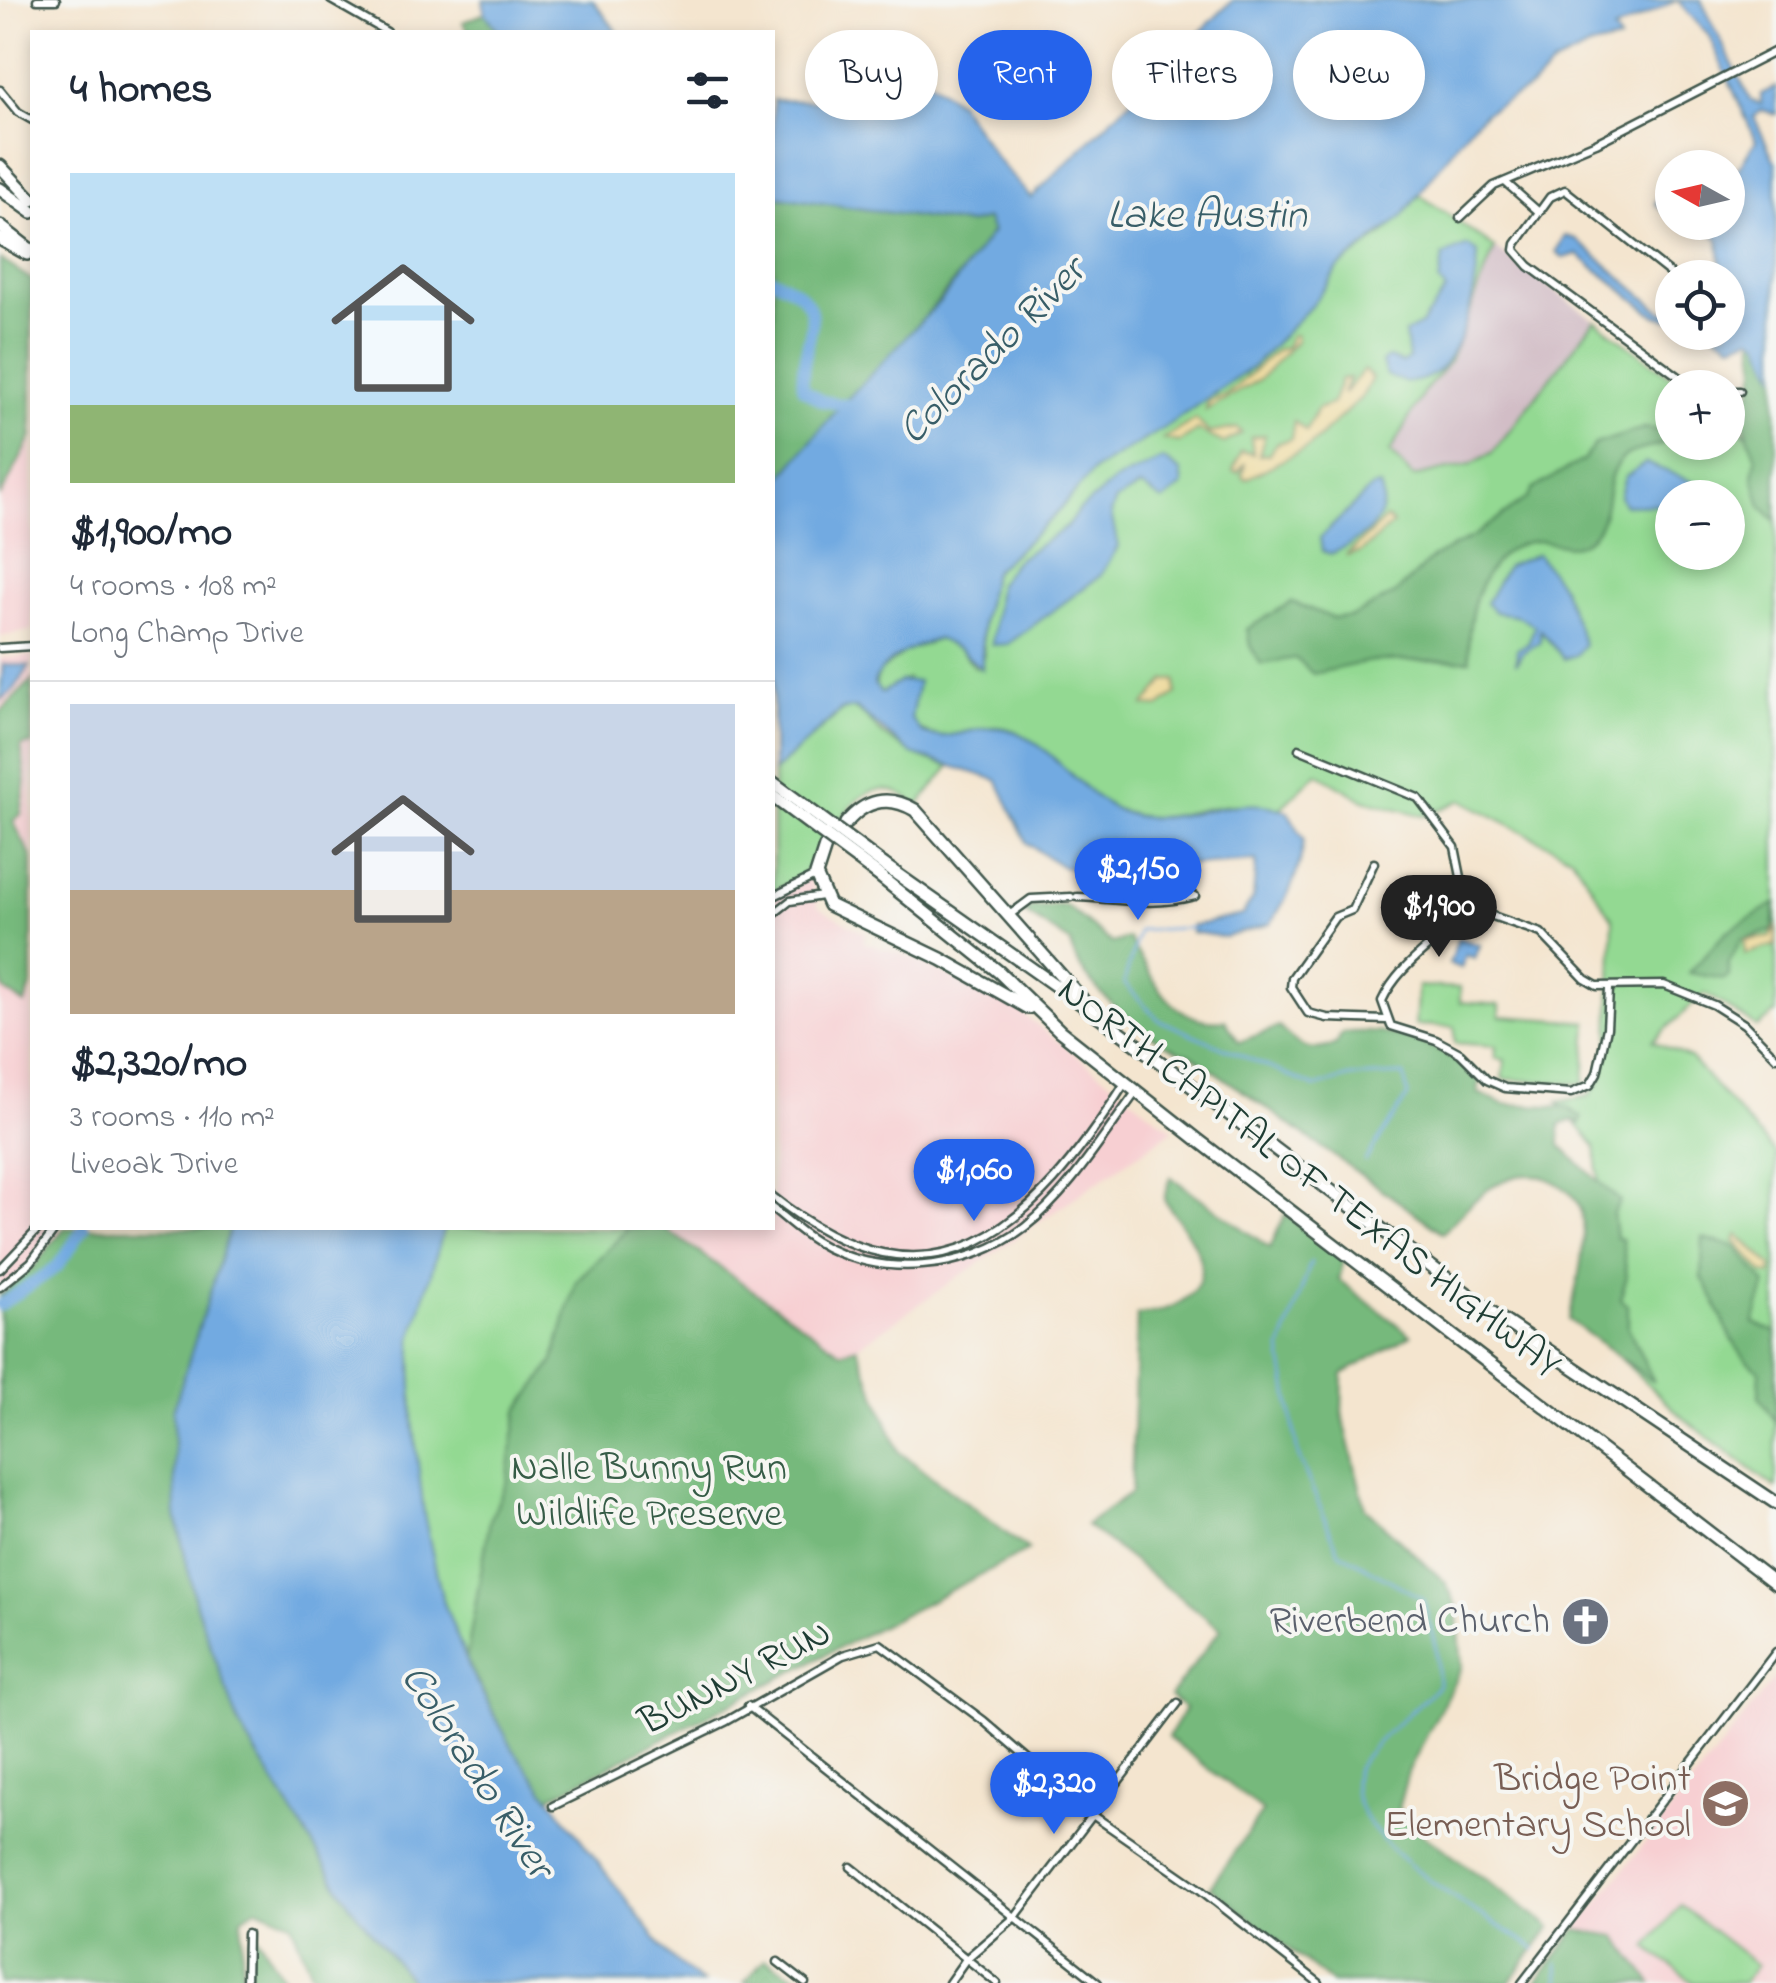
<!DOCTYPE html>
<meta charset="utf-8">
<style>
:root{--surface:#fff;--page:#f6f6f7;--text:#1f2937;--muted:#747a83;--line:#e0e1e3;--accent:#2563eb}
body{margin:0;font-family:"Indie Flower",sans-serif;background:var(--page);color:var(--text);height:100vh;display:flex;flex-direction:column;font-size:38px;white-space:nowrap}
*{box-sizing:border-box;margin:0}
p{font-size:32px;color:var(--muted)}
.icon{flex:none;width:55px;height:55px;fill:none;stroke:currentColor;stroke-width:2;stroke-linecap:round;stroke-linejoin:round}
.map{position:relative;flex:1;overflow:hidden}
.side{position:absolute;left:30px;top:30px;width:745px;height:1200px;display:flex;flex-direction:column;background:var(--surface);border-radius:0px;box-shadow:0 5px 15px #0003}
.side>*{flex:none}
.hud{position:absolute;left:805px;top:30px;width:820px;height:90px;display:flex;gap:20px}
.needle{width:65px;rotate:278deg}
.tools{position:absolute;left:1655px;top:150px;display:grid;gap:20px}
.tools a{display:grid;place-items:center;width:90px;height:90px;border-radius:50%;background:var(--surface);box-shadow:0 5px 15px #0003;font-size:50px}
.price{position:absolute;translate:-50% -85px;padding:0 22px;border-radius:35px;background:var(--accent);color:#fff;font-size:32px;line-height:65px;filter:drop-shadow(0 2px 5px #0008)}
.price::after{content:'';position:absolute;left:50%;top:60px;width:30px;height:22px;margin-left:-15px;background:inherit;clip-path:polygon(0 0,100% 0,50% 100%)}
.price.active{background:#222;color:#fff}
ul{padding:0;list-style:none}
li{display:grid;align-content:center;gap:20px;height:530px;padding:0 40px}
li+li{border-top:2px solid var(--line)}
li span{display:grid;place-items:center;height:310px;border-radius:0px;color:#555}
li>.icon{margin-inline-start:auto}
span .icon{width:180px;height:180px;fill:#fffc;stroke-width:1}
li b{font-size:42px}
h2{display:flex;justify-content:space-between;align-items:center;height:120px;padding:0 40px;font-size:42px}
.pill{padding:0 35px;border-radius:45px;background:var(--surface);box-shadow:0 5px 15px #0003;font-size:35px;line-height:90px}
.pill.active{background:var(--accent);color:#fff}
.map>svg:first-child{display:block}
.built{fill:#f7cfd2}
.industrial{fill:#d2bdc6}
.green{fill:#93d992;stroke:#598b63;stroke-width:2.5;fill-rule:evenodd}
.forest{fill:#76b97c;stroke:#4a7b58;stroke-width:2.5}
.sand{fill:#eeda9e;stroke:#868c69;stroke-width:2.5}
.water{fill:#72aae1;stroke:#48748a;stroke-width:2.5}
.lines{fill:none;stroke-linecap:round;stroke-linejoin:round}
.stream{stroke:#72aae1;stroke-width:2.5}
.river{stroke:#72aae1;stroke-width:12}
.minor-casing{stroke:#3f564b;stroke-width:11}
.trunk-casing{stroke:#3f564b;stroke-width:16}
.minor{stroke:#fff;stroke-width:6}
.trunk{stroke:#fff;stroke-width:11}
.trunk-bridge-casing{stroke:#3f564b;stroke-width:16;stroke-linecap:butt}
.trunk-bridge{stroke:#fff;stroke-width:11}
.labels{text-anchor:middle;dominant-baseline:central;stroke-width:8;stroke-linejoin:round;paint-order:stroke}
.street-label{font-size:40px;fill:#1f3d34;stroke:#f6f6f2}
.park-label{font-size:40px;fill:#365c47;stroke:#f6f6f2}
.worship-label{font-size:40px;fill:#5b616d;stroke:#f6f6f2;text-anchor:end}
.education-label{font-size:40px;fill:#785e54;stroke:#f6f6f2;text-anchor:end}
.water-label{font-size:42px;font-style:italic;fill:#385e68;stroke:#f6f6f2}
</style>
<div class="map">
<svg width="1776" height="1983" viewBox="0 0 1776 1983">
<rect width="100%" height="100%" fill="#f6f6f2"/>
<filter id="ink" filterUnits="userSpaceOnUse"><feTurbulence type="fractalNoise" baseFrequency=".01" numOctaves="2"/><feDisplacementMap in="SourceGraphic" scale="20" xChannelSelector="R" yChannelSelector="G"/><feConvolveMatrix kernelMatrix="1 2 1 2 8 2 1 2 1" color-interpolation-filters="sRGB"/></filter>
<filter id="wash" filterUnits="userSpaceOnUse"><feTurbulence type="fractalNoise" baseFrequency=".0048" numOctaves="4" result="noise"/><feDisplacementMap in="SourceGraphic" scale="40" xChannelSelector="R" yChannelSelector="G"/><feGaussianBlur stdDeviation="2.25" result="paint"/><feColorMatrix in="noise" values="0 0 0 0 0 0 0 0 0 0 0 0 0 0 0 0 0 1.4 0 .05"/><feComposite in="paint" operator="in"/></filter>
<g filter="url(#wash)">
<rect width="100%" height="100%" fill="#f4e5cf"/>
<!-- built -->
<g class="built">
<path d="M 32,437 L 32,630 L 0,637 L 0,497 Z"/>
<path d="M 32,656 L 32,680 L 0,712 L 0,658 Z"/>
<path d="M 32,744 L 32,858 L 12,821 L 21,814 L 26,782 L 21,746 Z"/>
<path d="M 807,870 L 818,907 L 865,933 L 863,942 L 907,956 L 1018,1010 L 1173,1130 L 857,1347 L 841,1352 L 664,1228 L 772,1228 L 773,893 Z"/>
<path d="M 0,971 L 4,990 L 24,1003 L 32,984 L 32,1228 L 64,1228 L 34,1266 L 0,1295 Z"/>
<path d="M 1776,1677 L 1776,1983 L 1615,1983 L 1576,1930 Z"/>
</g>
<!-- industrial -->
<path class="industrial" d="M 1495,248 L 1595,320 L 1493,452 L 1471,464 L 1413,477 L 1390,453 L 1424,392 L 1450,361 Z"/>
<!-- green -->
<g class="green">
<path d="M 1420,195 L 1495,248 L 1450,361 L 1424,392 L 1390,452 L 1413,477 L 1471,464 L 1493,452 L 1595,320 L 1685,387 L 1672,388 L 1672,442 L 1728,442 L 1730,412 L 1742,431 L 1776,458 L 1776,1013 L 1757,1027 L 1705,993 L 1653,1041 L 1690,1058 L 1776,1154 L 1776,1488 L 1683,1418 L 1620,1358 L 1595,1146 L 1558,1102 L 1589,1096 L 1602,1078 L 1609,1044 L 1613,919 L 1572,857 L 1462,800 L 1424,816 L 1364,800 L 1317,773 L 1280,809 C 1265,808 1249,805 1234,805 C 1200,806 1170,823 1134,815 C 1085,804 1058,751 1014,731 C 978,715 945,754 912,724 L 907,679 L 881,693 L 875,689 L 878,673 L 906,651 L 939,639 L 959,649 L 976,668 L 984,655 L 982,622 L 993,572 L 1052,518 L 1095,469 L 1164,428 L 1251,368 L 1312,305 L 1339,267 L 1385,233 ZM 1672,498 L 1728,498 L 1728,552 L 1672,552 Z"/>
<path d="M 847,706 C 864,710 871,726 885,736 C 904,750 927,762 950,766 L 918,806 C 859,754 834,840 805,872 C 796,882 783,885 773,893 L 773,772 Z"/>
<path d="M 1418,986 L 1460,988 L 1460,1002 L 1500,1005 L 1500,1016 L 1588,1022 L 1584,1084 L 1503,1079 L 1505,1060 L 1495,1058 L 1496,1046 L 1455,1043 L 1455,1027 L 1415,1025 Z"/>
<path d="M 444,1228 L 664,1228 L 865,1371 L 899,1452 L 1028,1550 L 548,1798 C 523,1757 495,1716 472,1674 C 430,1595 400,1427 412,1338 C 417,1300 432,1263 444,1228 Z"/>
<path d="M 1680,1905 L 1757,1965 L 1743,1983 L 1694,1983 L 1647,1947 Z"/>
</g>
<!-- forest -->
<g class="forest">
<path d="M 485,13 L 499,32 L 469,32 L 463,22 Z"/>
<path d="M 773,196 L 967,224 L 988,219 L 992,233 C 925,324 844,401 773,488 Z"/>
<path d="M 0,259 L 32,280 L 32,437 L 0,497 Z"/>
<path d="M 1766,333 L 1776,361 L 1776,521 L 1761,506 L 1753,477 L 1756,458 L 1739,411 L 1728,409 L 1728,399 L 1739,399 L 1751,393 L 1756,369 L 1753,335 Z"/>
<path d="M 1644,428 L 1664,431 L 1668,436 L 1663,444 C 1652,448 1636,449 1627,455 C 1596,475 1619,518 1585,541 C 1571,551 1555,542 1540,541 C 1484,540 1463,618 1470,660 L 1371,661 L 1313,674 L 1295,658 L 1261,664 L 1250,646 L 1247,629 L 1292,602 L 1333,618 L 1351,617 L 1395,594 L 1432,558 L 1475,535 L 1527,498 L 1533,489 L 1583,460 L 1595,444 Z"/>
<path d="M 32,680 L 32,744 L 21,746 L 26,782 L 21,814 L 13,821 L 32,858 L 32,984 L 25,1004 L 4,990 L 0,971 L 0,712 Z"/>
<path d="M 1776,903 L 1773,930 L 1741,940 L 1729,963 L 1729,976 L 1724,979 L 1689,973 L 1726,932 Z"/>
<path d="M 1065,905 L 1112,943 L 1128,938 C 1153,976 1170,1027 1225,1020 L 1239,1042 L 1279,1027 C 1297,1046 1311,1055 1336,1044 L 1342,1033 C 1395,1027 1441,1044 1480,1080 L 1478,1093 L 1504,1104 L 1567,1107 L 1582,1118 L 1580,1124 L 1573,1120 L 1560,1125 L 1560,1146 L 1620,1201 L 1613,1213 L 1616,1238 L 1622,1239 L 1627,1277 L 1620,1299 L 1628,1305 L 1628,1327 L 1654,1382 L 1569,1320 C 1576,1288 1588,1246 1581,1213 C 1578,1199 1569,1191 1558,1184 C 1512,1155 1472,1201 1443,1233 L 1190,1054 C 1157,1049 1072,978 1071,943 L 1024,912 L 1031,907 Z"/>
<path d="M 1171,1177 L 1270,1248 L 1285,1214 L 1344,1260 L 1339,1280 L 1411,1335 L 1343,1374 L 1342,1412 L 1365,1508 L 1446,1583 L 1457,1607 L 1462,1667 L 1408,1772 L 1398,1809 L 1410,1825 L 1551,1927 L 1509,1983 L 1332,1983 L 1210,1887 L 1263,1811 L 1168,1737 L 1185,1709 L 1170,1696 L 1221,1629 L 1086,1525 L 1131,1493 L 1137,1315 C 1165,1314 1208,1297 1200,1261 C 1196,1240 1175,1217 1164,1199 Z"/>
<path d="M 64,1228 L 230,1228 L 205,1315 L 176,1515 L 196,1605 L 240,1727 L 350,1905 L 413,1983 L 315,1983 L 291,1922 L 257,1908 L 242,1918 L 242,1983 L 0,1983 L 0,1295 L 34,1266 Z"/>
<path d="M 629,1228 L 664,1228 L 841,1352 L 857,1347 L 899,1452 L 1028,1550 L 548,1798 L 512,1749 L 466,1659 L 490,1520 L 507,1481 L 518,1411 L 553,1363 L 576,1281 Z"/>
<path d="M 1703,1238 L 1736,1247 L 1766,1284 L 1754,1323 L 1776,1332 L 1776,1422 L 1759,1396 L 1760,1371 C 1729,1353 1722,1307 1702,1278 Z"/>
<path d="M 1576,1930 L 1616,1936 L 1652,1983 L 1536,1983 Z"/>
<path d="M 258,1937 L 286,1983 L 249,1983 L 250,1939 Z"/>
<path d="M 765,1959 L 808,1983 L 744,1983 Z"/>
</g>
<!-- sand -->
<g class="sand">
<path d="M 1291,336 L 1296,335 L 1297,340 L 1260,379 L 1206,410 L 1208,402 L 1228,394 L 1276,350 L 1286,347 Z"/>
<path d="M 1364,370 L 1372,378 L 1362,397 L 1310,446 L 1246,479 L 1242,476 L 1245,463 L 1238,472 L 1233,471 L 1241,451 L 1253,454 L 1251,437 L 1265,435 L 1259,455 L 1269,454 L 1277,443 L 1291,439 L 1294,421 L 1306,431 L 1317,409 L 1332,404 L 1341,379 L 1349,378 L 1343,394 Z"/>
<path d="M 1196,419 L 1209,433 L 1237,428 L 1242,433 L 1224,443 L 1198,430 L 1180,442 L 1163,439 Z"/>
<path d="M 1386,518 L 1393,524 L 1361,552 L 1346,556 Z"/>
<path d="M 1166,680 L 1176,680 L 1176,694 L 1159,707 L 1144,706 Z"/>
<path d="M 1776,926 L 1776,945 L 1745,954 L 1745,940 L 1770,937 Z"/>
<path d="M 1738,1235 L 1772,1266 L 1771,1275 L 1763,1273 L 1735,1241 Z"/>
</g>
<!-- water -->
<g class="water">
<path d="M 483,0 L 593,0 L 617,32 L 499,32 L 485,13 Z"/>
<path d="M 1233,0 L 1701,0 L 1750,100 L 1761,104 L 1761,94 L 1776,87 L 1776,114 L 1761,110 L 1754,117 L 1776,164 L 1776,376 L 1760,342 L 1752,337 L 1732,344 L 1714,333 L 1728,332 L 1728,278 L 1722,277 L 1719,239 L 1701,223 L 1714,223 L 1721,228 L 1728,222 L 1728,184 L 1756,141 L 1709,36 L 1677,0 L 1614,31 L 1620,41 L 1591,47 L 1553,65 L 1532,87 L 1486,112 L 1469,128 L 1401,218 L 1339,267 L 1312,305 L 1251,368 L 1164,428 L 1095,469 L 1052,518 L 993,572 L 982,622 L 982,669 L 959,649 L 938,639 C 916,645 880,660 874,684 L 881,693 L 901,681 L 918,682 L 911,718 L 921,732 C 949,746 979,720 1010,730 C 1058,745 1084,806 1136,816 C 1186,825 1239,790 1288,812 L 1304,839 C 1300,873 1289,896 1270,924 L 1225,937 L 1191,932 L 1192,926 L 1242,915 L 1253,899 L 1256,861 L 1096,871 L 1062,867 L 1027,843 L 997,780 L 912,754 L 856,708 L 841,710 L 773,772 L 773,488 L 834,413 L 945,296 L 992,232 L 987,219 L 967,224 L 773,196 L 773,100 L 841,101 L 917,72 L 958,102 L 996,158 L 1031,198 Z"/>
<path d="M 1663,187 L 1672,187 L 1668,216 L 1655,204 Z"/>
<path d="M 1565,236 L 1576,239 L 1661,311 L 1672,313 L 1672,320 L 1656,316 L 1577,254 L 1563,258 L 1556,251 Z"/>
<path d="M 1468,246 L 1478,253 C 1477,300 1453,409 1386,375 L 1382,362 L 1388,358 L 1402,363 L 1408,359 L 1405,333 L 1421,325 L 1446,290 L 1439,282 L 1443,256 Z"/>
<path d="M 1163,459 L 1181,472 L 1183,485 L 1163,501 L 1141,486 L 1116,500 L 1111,513 L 1118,547 L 1100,576 L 1008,644 L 992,645 L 998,584 L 1015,561 L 1067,527 L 1077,512 L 1116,480 Z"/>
<path d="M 1646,463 L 1696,483 L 1696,497 L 1672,498 L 1672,504 L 1624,505 L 1620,496 L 1625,477 Z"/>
<path d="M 1380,486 C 1393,520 1358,542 1331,554 L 1322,551 L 1320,538 L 1371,488 Z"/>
<path d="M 1537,554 L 1562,587 L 1584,644 L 1576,655 L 1564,659 L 1540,630 L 1540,642 L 1522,653 L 1516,664 L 1517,649 L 1528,644 L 1535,626 L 1515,615 L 1495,612 L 1486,603 L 1507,566 Z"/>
<path d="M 3,664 L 30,666 L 13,691 L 0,700 Z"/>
<path d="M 1458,938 L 1480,945 L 1475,958 L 1466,955 L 1461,968 L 1449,964 Z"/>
<path d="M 230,1228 L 444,1228 L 412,1339 L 413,1421 L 424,1515 L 442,1598 L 471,1672 L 513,1749 L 668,1955 L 703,1983 L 413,1983 L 350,1905 L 240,1727 L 196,1605 L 176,1515 L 173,1411 Z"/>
</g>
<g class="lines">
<!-- stream -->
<g class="stream">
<path d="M 1191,928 L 1139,930 L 1124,983 L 1159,1020 L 1315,1087 L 1350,1077 L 1404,1075 L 1408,1096 L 1365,1161"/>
<path d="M 1311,1262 L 1281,1349 L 1298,1455 L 1339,1552 L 1423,1599 L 1436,1649 L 1438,1685 C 1419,1707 1360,1751 1355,1774 C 1340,1840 1490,1919 1536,1949"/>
<path d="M 1558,1963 L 1559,1983"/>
</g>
<!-- river -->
<g class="river">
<path d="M 772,279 C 841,305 798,338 803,389 L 822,401 L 858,407"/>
<path d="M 0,1305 L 57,1267 L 84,1228"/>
</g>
</g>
</g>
<g filter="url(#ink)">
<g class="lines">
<defs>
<g id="minor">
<path d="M 37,0 L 56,0"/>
<path d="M 331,0 L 387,32"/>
<path d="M 0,90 L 18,112 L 32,120"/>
<path d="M 1505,182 L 1539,212"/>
<path d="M 1460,218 L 1494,186 L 1596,143 L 1776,51"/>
<path d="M 1676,278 L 1565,190 L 1550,197 L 1516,244 L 1515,250 L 1529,266 L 1694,388"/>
<path d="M 1728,391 L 1740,391"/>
<path d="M 0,648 L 32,646"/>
<path d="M 1299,749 L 1418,798 L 1455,847 L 1467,907 C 1442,942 1401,960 1382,1001 L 1391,1026 L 1436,1040 L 1460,1053 L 1487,1080 L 1505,1088 L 1571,1093 L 1590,1085 L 1597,1073 L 1607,1028 L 1609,989"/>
<path d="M 1374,863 L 1352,910 L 1335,917 L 1292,978 L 1291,987 L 1308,1013 L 1327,1018 L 1386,1020"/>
<path d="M 772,897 L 815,876"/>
<path d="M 1077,897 C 1121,899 1151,907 1195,896"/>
<path d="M 1467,907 L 1541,933 L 1585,979 L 1597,986 L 1664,985 L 1714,1005 L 1744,1024 L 1776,1057"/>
<path d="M 772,915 L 790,901 L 822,896"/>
<path d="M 1008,916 L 1031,899 L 1071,897"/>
<path d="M 772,1196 C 935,1325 1033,1228 1125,1083"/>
<path d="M 772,1208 C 786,1219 800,1232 815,1241 C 878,1280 968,1271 1025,1227 C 1070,1192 1103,1136 1137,1091"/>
<path d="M 0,1269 L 39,1228"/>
<path d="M 0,1287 L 31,1262 L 56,1228"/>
<path d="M 748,1706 L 1098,1983"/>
<path d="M 553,1806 L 727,1721 L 843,1655 L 880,1644 L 984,1721 L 1094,1816 L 1198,1888 L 1319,1983"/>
<path d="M 851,1867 L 997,1983"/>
<path d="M 778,1962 L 805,1983"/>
<path d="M 246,1983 L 247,1934"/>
<path d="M 949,1983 L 966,1959 L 1015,1917 L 1178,1703"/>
<path d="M 1522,1983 L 1776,1652"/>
</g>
<g id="trunk">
<path d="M 0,166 L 32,200"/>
<path d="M 0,189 L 32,212"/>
<path d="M 0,226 L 32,251"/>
<path d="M 0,239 L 27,254"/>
<path d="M 846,823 C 865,800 888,794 915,810 L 1082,999"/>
<path d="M 825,847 L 816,875 L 829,905 L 941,959 L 1028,1008"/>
<path d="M 884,865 L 1103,1019 L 1498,1317 L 1776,1503"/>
<path d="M 877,874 L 999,972 L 1060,1031 L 1198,1140 L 1776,1584"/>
</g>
</defs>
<!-- minor casing -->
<use href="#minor" class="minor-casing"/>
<!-- trunk casing -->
<use href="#trunk" class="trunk-casing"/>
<!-- minor -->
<use href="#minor" class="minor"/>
<!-- trunk -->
<use href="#trunk" class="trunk"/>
<defs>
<g id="trunk-bridge">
<path d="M 772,782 L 884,865"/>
<path d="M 772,796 L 877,874"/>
</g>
</defs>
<!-- trunk-bridge casing -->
<use href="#trunk-bridge" class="trunk-bridge-casing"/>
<!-- trunk-bridge -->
<use href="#trunk-bridge" class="trunk-bridge"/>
</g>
</g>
<!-- icons -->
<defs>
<symbol id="church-disc" viewBox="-11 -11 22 22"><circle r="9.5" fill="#6b7280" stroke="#f6f6f2"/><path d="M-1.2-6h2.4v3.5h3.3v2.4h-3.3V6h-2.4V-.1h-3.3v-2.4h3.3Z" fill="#fff"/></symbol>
<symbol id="school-disc" viewBox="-11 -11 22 22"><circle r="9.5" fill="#8d6e63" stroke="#f6f6f2"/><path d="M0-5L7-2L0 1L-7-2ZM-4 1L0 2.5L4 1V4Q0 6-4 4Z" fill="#fff"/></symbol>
</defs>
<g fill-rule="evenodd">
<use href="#church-disc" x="1558" y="1594" width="55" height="55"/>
<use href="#school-disc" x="1698" y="1776" width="55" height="55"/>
</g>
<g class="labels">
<!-- street labels -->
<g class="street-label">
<text transform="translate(1308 1179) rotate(38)">NORTH CAPITAL OF TEXAS HIGHWAY</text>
<text transform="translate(736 1679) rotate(-27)">BUNNY RUN</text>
</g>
<!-- park labels -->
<g class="park-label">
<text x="649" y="1469">Nalle Bunny Run<tspan x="649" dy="46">Wildlife Preserve</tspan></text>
</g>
<!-- worship labels -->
<g class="worship-label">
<text x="1550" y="1622">Riverbend Church</text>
</g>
<!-- education labels -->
<g class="education-label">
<text x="1691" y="1780">Bridge Point<tspan x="1691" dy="46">Elementary School</tspan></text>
</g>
<!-- water labels -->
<g class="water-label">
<text x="1207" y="216">Lake Austin</text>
<text transform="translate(993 352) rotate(-45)">Colorado River</text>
<text transform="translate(476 1772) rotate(57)">Colorado River</text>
</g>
</g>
</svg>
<div class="tools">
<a><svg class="needle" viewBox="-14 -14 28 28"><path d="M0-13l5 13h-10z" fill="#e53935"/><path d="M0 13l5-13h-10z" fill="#747a83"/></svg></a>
<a><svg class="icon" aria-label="locate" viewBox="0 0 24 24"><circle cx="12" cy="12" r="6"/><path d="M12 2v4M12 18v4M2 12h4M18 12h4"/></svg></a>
<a>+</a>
<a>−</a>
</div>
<b class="price" style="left:1138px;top:923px">$2,150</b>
<b class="price active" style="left:1439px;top:960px">$1,900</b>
<b class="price" style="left:974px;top:1224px">$1,060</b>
<b class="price" style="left:1054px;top:1837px">$2,320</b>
<div class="hud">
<a class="pill">Buy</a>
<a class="pill active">Rent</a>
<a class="pill">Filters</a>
<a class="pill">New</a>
</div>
<section class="side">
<h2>4 homes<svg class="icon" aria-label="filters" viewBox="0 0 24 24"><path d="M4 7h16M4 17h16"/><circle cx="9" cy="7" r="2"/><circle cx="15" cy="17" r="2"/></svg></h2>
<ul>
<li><span style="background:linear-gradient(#bfe0f5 75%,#8fb573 0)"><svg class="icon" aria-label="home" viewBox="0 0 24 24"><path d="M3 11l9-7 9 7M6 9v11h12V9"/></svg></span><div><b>$1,900/mo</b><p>4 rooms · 108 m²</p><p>Long Champ Drive</p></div></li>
<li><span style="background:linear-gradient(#c9d6e8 60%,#b9a48a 0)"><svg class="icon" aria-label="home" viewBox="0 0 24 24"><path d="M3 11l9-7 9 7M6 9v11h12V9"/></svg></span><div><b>$2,320/mo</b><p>3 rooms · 110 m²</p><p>Liveoak Drive</p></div></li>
</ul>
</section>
</div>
